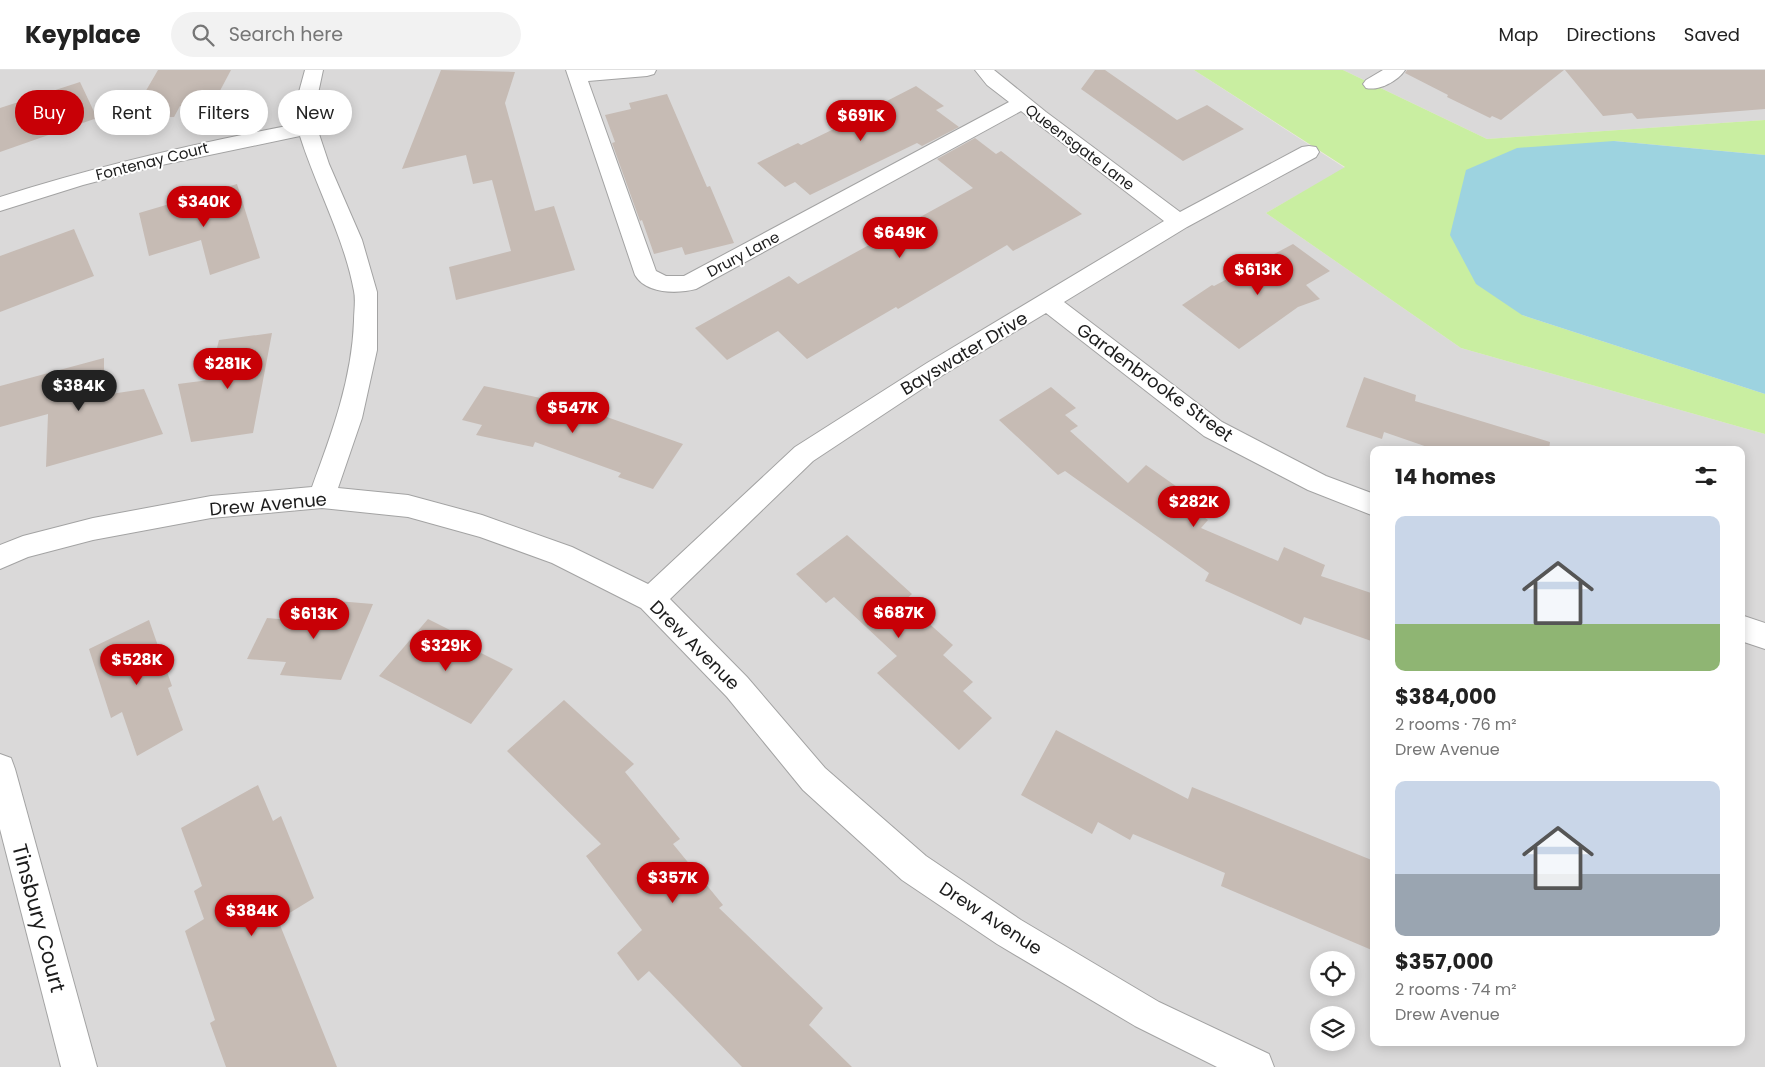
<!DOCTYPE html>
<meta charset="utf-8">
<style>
:root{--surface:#fff;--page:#f2f2f2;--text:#222;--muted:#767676;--line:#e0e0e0;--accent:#c80006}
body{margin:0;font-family:Poppins,sans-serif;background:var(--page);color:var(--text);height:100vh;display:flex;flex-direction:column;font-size:19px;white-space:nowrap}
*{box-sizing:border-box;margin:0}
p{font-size:16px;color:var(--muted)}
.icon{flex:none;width:28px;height:28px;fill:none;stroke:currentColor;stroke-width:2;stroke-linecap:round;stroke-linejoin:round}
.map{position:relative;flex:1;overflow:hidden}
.side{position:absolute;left:1370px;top:376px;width:375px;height:600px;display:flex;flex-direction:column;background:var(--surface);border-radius:10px;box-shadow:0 2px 12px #0003}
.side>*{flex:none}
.guide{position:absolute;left:15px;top:20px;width:475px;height:45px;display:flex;gap:10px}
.tools{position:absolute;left:1310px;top:881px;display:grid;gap:10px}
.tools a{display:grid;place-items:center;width:45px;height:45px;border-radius:50%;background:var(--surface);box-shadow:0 2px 12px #0003;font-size:25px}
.price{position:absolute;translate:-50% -42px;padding:0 11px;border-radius:18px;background:var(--accent);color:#fff;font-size:16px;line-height:32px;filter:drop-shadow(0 1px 2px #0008)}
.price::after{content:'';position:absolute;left:50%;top:30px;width:15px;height:11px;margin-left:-8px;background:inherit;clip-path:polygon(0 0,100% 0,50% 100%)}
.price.current{background:#222;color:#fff}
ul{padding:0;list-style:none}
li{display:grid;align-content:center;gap:10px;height:265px;padding:0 25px}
li span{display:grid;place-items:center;height:155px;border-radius:10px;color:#555}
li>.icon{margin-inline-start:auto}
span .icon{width:90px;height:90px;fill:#fffc;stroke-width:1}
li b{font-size:21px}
h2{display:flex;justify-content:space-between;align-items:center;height:60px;padding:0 25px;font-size:21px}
.tag{padding:0 18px;border-radius:22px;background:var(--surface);box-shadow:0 2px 12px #0003;font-size:18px;line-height:45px}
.tag.current{background:var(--accent);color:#fff}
header{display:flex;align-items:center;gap:30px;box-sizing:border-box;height:70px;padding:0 25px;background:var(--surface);border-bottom:1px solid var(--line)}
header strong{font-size:24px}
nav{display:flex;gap:28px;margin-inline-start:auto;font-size:18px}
.search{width:350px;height:45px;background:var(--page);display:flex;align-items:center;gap:12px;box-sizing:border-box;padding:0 18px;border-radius:28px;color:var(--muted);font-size:19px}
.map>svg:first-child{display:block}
.residential{fill:#dad9d9;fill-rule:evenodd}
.grass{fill:#c9eea1}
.water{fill:#9dd3e0}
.building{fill:#c6bbb4}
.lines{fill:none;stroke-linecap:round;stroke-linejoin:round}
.minor-casing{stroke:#a3a3a3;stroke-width:2}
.minor{fill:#fff;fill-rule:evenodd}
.labels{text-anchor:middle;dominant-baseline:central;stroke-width:4;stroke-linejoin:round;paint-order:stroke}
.far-street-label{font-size:15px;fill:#1c1c1c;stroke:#fff}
.street-label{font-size:18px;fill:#1c1c1c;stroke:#fff}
.near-street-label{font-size:21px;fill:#1c1c1c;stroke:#fff}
</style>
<header>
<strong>Keyplace</strong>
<div class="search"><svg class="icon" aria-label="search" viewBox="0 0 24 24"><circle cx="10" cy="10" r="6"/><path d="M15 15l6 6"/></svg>Search here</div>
<nav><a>Map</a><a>Directions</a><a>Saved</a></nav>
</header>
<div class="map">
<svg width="1765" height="997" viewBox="0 0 1765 997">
<rect width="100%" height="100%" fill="#eee9e1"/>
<!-- residential -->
<g class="residential">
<path d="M 0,0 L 1194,0 L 1345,98 L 1266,143 L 1461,278 L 1765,364 L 1765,997 L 0,997 ZM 1374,380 L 1741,380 L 1741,972 L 1374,972 ZM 1319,890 L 1346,890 L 1346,918 L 1319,918 ZM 1319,945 L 1346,945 L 1346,972 L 1319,972 Z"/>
<path d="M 1343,0 L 1765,0 L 1765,50 L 1487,69 Z"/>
</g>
<!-- grass -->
<path class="grass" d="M 1194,0 L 1343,0 L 1487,69 L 1765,50 L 1765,85 L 1614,71 L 1522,245 L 1765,324 L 1765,364 L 1461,278 L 1266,143 L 1345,97 Z"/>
<!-- water -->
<path class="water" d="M 1614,71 L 1765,85 L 1765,324 L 1522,245 L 1476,214 L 1450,165 L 1466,100 L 1517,78 Z"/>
<!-- building -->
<g class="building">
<path d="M 158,0 L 231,0 L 214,32 L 194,33 L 193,36 L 180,36 L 174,47 L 130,48 Z"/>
<path d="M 441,0 L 515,2 L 505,33 L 535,141 L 554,136 L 575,200 L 456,230 L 449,197 L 511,181 L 492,110 L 473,114 L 466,85 L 402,99 Z"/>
<path d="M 1095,0 L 1105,0 L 1177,50 L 1207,35 L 1244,59 L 1183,91 L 1081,19 Z"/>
<path d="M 1407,0 L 1564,0 L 1501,50 L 1492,46 L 1490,48 L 1447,27 L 1448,25 L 1405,3 Z"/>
<path d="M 1565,0 L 1765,0 L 1765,39 L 1637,49 L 1632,43 L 1603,46 Z"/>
<path d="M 80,12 L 97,48 L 0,82 L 0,38 Z"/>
<path d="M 916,16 L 944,36 L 936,40 L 959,57 L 922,76 L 917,73 L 810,125 L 795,112 L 785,117 L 757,93 L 798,73 L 801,75 L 883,35 L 881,34 Z"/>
<path d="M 667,24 L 707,117 L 710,116 L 734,173 L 685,185 L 682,177 L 654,184 L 642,150 L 640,151 L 612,73 L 615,72 L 605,45 L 631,39 L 629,33 Z"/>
<path d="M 975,68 L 996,84 L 1001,81 L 1082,144 L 1013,181 L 1007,175 L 898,239 L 896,237 L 807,289 L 778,261 L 727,290 L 695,258 L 789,206 L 798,214 L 973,118 L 937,89 Z"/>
<path d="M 237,114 L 260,188 L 210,205 L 201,170 L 149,186 L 139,143 Z"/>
<path d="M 74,159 L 94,206 L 0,242 L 0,186 Z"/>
<path d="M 1293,174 L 1330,201 L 1306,215 L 1320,229 L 1298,237 L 1239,279 L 1182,235 L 1212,215 L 1214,216 Z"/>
<path d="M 272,263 L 253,363 L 191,372 L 178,314 L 209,310 L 219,270 Z"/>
<path d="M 104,288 L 104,325 L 144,319 L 163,364 L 46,397 L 48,344 L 0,357 L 0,316 Z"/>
<path d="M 1364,307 L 1416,325 L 1415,331 L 1550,372 L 1549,380 L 1436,380 L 1384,362 L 1382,369 L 1346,357 Z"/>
<path d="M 484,316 L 573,335 L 683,374 L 653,419 L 618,407 L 621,403 L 535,372 L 533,377 L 476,365 L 482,355 L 462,350 Z"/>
<path d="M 1051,317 L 1076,338 L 1065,345 L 1078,356 L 1070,361 L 1128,413 L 1146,395 L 1180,419 L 1173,426 L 1208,450 L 1201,458 L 1278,491 L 1284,477 L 1325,495 L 1321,506 L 1374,524 L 1374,572 L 1304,547 L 1301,555 L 1205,511 L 1209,503 L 1065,401 L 1058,405 L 999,350 Z"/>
<path d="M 847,465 L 912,524 L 904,531 L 953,575 L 943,585 L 973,612 L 963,621 L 992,648 L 959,680 L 877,603 L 897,586 L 834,527 L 826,533 L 796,504 Z"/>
<path d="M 313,529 L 373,534 L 341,610 L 280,605 L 286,592 L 247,589 L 267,548 L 303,551 Z"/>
<path d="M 428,549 L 458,564 L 453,569 L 513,599 L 471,654 L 379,606 Z"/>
<path d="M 149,550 L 172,616 L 168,618 L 183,660 L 137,686 L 122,642 L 111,648 L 89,579 Z"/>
<path d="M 564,630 L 634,694 L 625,702 L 680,769 L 673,774 L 723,835 L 719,838 L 823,938 L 809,955 L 852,997 L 742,997 L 649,901 L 638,911 L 617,883 L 642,860 L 586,786 L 601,774 L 507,681 Z"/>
<path d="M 1056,660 L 1188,729 L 1192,717 L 1374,791 L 1374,881 L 1221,816 L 1225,803 L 1133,764 L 1130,770 L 1098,752 L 1092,764 L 1021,725 Z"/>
<path d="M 258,715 L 273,751 L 281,746 L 314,828 L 278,850 L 337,997 L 226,997 L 210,953 L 215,950 L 185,861 L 204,849 L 194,821 L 202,816 L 181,758 Z"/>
</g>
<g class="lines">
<defs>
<g id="minor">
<path d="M 305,0 L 323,0 L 316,33 L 317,58 L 329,94 L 362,170 L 377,222 L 377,280 L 362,348 L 338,418 L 408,425 L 482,445 L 572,477 L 648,514 L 795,377 L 927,293 L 1164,151 L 1021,41 L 696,219 C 677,224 646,224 635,205 L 566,0 L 656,0 L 654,4 L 647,6 L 588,11 L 656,201 L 666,206 L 684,206 L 1009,32 L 987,15 L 975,0 L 994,0 L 1046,42 L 1180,142 L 1302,77 L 1309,76 L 1316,77 L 1319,82 L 1316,87 L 1187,157 L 1064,232 L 1222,352 L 1326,406 L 1374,424 L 1374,446 L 1308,420 L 1204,366 L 1046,243 L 943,305 L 813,391 L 670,529 L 747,607 L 825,698 L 926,786 L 1021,850 L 1159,932 L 1269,984 L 1274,997 L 1217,997 L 1135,956 L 997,874 L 902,810 L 803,720 L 727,627 L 641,538 L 552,493 L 480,467 L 408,447 L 322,438 L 211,448 L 93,470 L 28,487 L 0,499 L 0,475 L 23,466 L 93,448 L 211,426 L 312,417 C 332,363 352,309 354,251 C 354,241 356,230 354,221 C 344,167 316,117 300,66 L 152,97 L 83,115 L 0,141 L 0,127 C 97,96 197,73 297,54 L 296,33 Z"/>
<path d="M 1383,0 L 1405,0 C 1398,11 1379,21 1366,18 L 1363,14 L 1366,10 Z"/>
<path d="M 1741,545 L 1765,553 L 1765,579 L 1741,571 Z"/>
<path d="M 0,684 L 11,688 L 15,699 L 97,997 L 61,997 L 0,759 Z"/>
</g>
</defs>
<!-- minor casing -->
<use href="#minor" class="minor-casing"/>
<!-- minor -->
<use href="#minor" class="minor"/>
</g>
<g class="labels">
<!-- far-street labels -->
<g class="far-street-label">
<text transform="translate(1080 77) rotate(37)">Queensgate Lane</text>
<text transform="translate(152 91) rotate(-14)">Fontenay Court</text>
<text transform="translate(743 184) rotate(-28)">Drury Lane</text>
</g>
<!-- street labels -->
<g class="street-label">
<text transform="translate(964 283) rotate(-31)">Bayswater Drive</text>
<text transform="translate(1155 312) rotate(36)">Gardenbrooke Street</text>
<text transform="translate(268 434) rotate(-5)">Drew Avenue</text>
<text transform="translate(695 575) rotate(45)">Drew Avenue</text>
<text transform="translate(991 848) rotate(33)">Drew Avenue</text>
</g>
<!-- near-street labels -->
<g class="near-street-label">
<text transform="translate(39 848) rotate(75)">Tinsbury Court</text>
</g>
</g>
</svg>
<div class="tools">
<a><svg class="icon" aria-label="locate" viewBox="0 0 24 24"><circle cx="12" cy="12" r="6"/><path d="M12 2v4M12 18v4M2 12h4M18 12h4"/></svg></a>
<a><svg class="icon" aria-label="layers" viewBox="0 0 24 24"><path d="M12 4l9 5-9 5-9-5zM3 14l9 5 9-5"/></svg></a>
</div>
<b class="price" style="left:861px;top:72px">$691K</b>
<b class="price" style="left:204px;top:158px">$340K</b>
<b class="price" style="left:900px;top:189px">$649K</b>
<b class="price" style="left:1258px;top:226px">$613K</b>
<b class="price" style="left:228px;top:320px">$281K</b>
<b class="price current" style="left:79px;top:342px">$384K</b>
<b class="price" style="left:573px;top:364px">$547K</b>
<b class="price" style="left:1194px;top:458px">$282K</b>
<b class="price" style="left:899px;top:569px">$687K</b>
<b class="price" style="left:314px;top:570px">$613K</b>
<b class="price" style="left:446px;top:602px">$329K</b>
<b class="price" style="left:137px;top:616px">$528K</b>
<b class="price" style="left:673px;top:834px">$357K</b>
<b class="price" style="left:252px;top:867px">$384K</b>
<div class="guide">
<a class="tag current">Buy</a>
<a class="tag">Rent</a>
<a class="tag">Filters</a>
<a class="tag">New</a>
</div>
<section class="side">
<h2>14 homes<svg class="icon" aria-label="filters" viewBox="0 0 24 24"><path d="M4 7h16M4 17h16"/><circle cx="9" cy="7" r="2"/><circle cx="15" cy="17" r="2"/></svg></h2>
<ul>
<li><span style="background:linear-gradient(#c9d6e8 70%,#8fb573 0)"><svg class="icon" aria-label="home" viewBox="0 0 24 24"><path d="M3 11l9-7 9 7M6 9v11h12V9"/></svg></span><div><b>$384,000</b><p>2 rooms · 76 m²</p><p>Drew Avenue</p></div></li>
<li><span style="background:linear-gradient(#c9d6e8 60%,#9aa5b1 0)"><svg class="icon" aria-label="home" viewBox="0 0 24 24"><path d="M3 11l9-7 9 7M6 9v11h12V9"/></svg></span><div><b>$357,000</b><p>2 rooms · 74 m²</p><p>Drew Avenue</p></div></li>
</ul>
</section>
</div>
